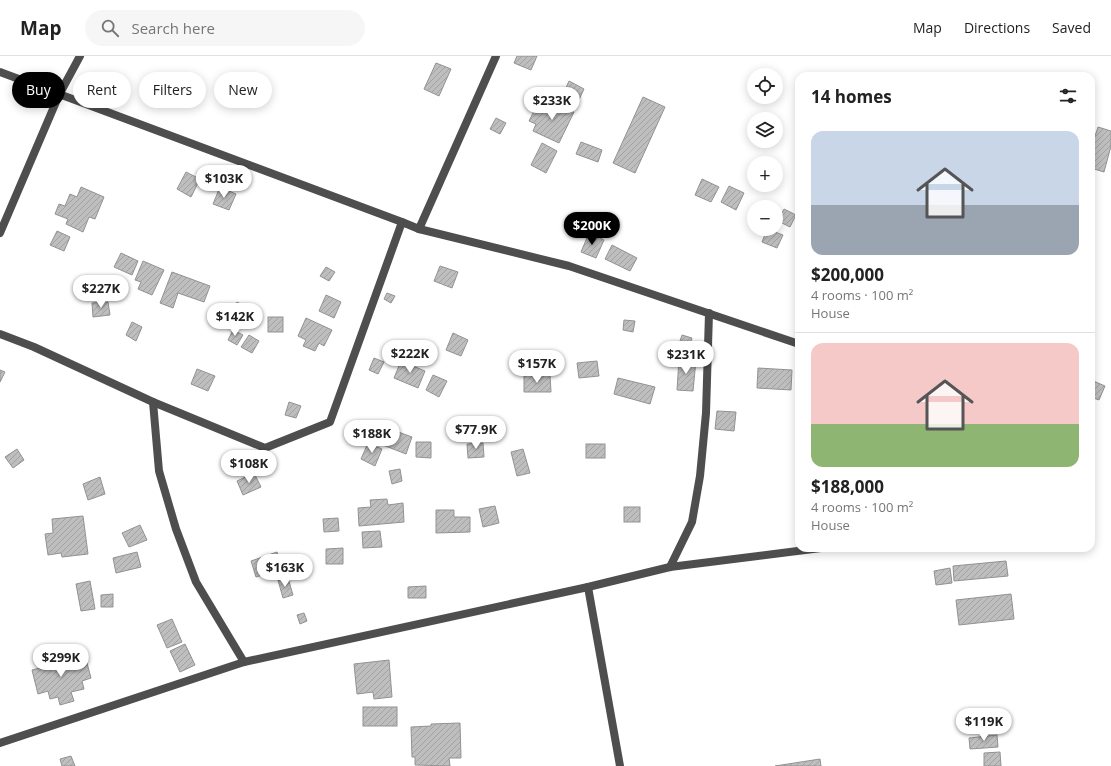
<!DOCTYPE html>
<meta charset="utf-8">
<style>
:root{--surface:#fff;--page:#f6f6f6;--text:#222;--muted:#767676;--line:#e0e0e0;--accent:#000}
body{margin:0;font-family:"Open Sans",sans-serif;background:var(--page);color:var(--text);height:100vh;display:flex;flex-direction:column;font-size:15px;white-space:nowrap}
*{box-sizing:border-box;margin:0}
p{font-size:13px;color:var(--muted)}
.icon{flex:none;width:22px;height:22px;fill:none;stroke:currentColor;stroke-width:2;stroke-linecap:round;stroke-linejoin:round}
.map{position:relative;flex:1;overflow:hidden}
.drawer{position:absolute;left:795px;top:16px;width:300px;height:480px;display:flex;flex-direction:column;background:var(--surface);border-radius:12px;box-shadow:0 2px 10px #0003}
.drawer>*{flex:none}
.banner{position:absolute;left:12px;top:16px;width:380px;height:36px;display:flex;gap:8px}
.fabs{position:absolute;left:747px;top:12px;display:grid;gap:8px}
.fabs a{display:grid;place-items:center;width:36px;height:36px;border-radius:50%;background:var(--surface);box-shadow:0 2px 10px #0003;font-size:20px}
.price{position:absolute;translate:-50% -34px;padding:0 9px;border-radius:14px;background:#fff;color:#222;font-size:13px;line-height:26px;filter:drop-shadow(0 1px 2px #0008)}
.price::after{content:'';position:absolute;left:50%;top:24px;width:12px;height:9px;margin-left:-6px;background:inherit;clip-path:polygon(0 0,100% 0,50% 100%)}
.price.on{background:var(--accent);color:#fff}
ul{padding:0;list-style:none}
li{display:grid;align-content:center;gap:8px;height:212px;padding:0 16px}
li+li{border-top:1px solid var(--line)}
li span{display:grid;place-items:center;height:124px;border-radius:12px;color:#555}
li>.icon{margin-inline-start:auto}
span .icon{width:72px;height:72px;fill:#fffc;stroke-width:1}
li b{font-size:17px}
h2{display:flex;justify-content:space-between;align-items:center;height:48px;padding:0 16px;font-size:17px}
.tag{padding:0 14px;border-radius:18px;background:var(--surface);box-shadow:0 2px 10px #0003;font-size:14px;line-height:36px}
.tag.on{background:var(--accent);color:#fff}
header{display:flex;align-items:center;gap:24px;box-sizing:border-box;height:56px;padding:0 20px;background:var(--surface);border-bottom:1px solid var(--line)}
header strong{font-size:19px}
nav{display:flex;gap:22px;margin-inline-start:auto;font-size:14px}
.search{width:280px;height:36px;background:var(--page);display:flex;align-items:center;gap:10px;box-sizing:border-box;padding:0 14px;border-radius:22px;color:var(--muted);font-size:15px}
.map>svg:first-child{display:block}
.building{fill:url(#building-hatch);stroke:#929292}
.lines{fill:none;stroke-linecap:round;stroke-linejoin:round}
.minor{stroke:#4e4e4e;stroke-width:8}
</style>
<header>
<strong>Map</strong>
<div class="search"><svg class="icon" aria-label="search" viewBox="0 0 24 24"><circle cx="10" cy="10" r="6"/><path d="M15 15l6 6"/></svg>Search here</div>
<nav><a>Map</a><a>Directions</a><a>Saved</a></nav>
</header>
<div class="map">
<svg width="1111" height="710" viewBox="0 0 1111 710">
<defs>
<pattern id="building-hatch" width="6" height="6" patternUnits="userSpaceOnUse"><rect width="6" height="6" fill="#bebebe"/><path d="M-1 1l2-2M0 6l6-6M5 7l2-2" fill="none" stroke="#a2a2a2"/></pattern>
</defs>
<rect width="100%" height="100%" fill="#fff"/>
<!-- building -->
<g class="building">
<path d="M 517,0 L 537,0 L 531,14 L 514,7 Z"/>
<path d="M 436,7 L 451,13 L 439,40 L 424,33 Z"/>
<path d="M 569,25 L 584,33 L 577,48 L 562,41 Z"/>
<path d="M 643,41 L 665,51 L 635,117 L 613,107 Z"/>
<path d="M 546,43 L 574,56 L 559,87 L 533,75 L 536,68 L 529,65 L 535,53 L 541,55 Z"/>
<path d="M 496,62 L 506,67 L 500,78 L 490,73 Z"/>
<path d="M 1098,71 L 1111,75 L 1111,90 L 1104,116 L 1091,112 L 1091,79 L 1095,80 Z"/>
<path d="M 581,86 L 602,94 L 598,106 L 576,98 Z"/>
<path d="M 542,87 L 557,95 L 546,117 L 531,109 Z"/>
<path d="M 186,116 L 200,123 L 191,141 L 177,133 Z"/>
<path d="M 702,123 L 719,131 L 711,146 L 695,139 Z"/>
<path d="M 729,130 L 744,137 L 736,154 L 721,146 Z"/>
<path d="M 81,131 L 104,141 L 95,163 L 89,161 L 83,176 L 66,168 L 68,163 L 55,158 L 59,148 L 65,150 L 70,138 L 77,141 Z"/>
<path d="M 220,131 L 236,138 L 229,154 L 213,148 Z"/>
<path d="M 784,153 L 796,159 L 790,171 L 778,165 Z"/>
<path d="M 767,173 L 783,179 L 777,192 L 762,186 Z"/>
<path d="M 57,175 L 70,181 L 64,195 L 50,189 Z"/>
<path d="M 589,177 L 604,184 L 596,202 L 581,196 Z"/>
<path d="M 612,189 L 637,202 L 630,215 L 605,203 Z"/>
<path d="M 121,197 L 138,205 L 132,219 L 114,211 Z"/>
<path d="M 143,205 L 164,214 L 152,239 L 138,233 L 141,226 L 135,224 Z"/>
<path d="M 440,210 L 458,216 L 452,232 L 434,225 Z"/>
<path d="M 326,211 L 335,216 L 329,225 L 320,220 Z"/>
<path d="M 172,216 L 210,230 L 204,246 L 178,237 L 173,252 L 160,247 Z"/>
<path d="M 387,237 L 395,240 L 391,247 L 384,243 Z"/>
<path d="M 326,239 L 341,246 L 334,262 L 319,255 Z"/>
<path d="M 108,246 L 110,259 L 93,261 L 92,247 Z"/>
<path d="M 237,246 L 253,255 L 243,272 L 228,264 Z"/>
<rect x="268" y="261" width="15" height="15"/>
<path d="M 306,262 L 332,274 L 324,290 L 319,287 L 315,295 L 303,290 L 306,284 L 298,280 Z"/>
<path d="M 624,264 L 635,265 L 633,276 L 623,274 Z"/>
<path d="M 132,266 L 142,271 L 136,285 L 126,279 Z"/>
<path d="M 233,274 L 243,279 L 237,289 L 228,284 Z"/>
<path d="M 453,277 L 468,284 L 461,300 L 446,294 Z"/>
<path d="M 249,279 L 259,285 L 252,297 L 241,291 Z"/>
<path d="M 682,279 L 692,282 L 689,291 L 679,288 Z"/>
<path d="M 374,302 L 384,306 L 378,318 L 369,314 Z"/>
<path d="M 679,303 L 696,304 L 693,335 L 677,334 Z"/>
<path d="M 401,305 L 425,315 L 418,332 L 394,322 Z"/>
<path d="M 597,305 L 599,320 L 579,322 L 577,307 Z"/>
<path d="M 758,312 L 792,314 L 791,334 L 757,332 Z"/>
<path d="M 197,313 L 215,320 L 208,335 L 191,328 Z"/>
<path d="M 0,314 L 5,316 L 0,326 Z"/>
<path d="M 433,319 L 447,325 L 439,341 L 426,334 Z"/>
<path d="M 524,319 L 550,319 L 551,336 L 524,336 Z"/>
<path d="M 618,322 L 655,331 L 650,348 L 614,338 Z"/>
<path d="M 1091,324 L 1105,330 L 1099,344 L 1091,341 Z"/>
<path d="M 289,346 L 301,350 L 296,362 L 285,359 Z"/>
<path d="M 717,355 L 736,356 L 734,375 L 715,373 Z"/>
<path d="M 371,366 L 412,381 L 406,398 L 365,382 Z"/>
<path d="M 416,386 L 431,386 L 431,402 L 416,401 Z"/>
<path d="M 368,387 L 382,393 L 375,410 L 361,403 Z"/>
<path d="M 483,387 L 484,401 L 468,402 L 467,388 Z"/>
<rect x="586" y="388" width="19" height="14"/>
<path d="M 17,393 L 24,404 L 13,412 L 5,401 Z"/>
<path d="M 523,393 L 530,417 L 517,420 L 511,396 Z"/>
<path d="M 400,413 L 402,425 L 392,428 L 389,415 Z"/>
<path d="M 254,417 L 261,431 L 243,439 L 237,425 Z"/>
<path d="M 100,421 L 105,438 L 88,444 L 83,428 Z"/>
<path d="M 387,443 L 388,449 L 403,447 L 404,466 L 359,470 L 358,452 L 371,451 L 370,444 Z"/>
<path d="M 495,450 L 499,467 L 483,471 L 479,453 Z"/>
<rect x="624" y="451" width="16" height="15"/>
<path d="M 436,454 L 454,454 L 454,461 L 470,461 L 470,476 L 436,477 Z"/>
<path d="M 83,460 L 88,498 L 62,501 L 61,497 L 48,499 L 45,478 L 53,477 L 52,463 Z"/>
<path d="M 338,462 L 339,475 L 324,476 L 323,463 Z"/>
<path d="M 140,469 L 147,484 L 129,491 L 122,477 Z"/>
<path d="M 380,475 L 382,491 L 363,492 L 362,476 Z"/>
<path d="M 343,492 L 343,508 L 326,508 L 326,493 Z"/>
<path d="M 137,496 L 141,511 L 116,517 L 113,502 Z"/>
<path d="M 277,496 L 283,513 L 256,521 L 251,505 Z"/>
<path d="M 1006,505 L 1008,520 L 954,525 L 953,510 Z"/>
<path d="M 950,512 L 952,527 L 936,529 L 934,515 Z"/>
<path d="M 288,522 L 293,539 L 283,542 L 278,524 Z"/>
<path d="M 90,525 L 95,553 L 81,555 L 76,528 Z"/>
<path d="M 426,530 L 426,542 L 408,542 L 408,531 Z"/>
<path d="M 113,538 L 113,551 L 101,551 L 101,539 Z"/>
<path d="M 1011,538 L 1014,563 L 959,569 L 956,544 Z"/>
<path d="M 304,557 L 307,565 L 300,568 L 297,559 Z"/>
<path d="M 172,563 L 182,586 L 167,592 L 157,569 Z"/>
<path d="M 185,588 L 195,609 L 180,616 L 170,595 Z"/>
<path d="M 78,600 L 80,609 L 87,607 L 91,622 L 82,625 L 84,633 L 71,636 L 74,645 L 60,649 L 58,641 L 50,643 L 48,635 L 38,638 L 32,614 L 40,612 L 38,605 L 53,601 L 54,606 Z"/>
<path d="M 389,604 L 392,641 L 374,643 L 373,636 L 357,638 L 354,608 Z"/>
<rect x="363" y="651" width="34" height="19"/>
<path d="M 460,667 L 461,702 L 449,702 L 450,710 L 415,709 L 415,701 L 412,701 L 411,671 L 431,670 L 431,668 Z"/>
<path d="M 997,679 L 998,691 L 970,693 L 969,682 Z"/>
<path d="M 1000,696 L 1001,710 L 984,710 L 984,697 Z"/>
<path d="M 71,700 L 75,710 L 62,710 L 60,703 Z"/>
<path d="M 820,703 L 821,710 L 775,710 Z"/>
</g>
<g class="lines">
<!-- minor -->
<g class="minor">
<path d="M 0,16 L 402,166"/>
<path d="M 419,173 L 569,210 L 799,288"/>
<path d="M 0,177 L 59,39 L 80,0"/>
<path d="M 0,278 L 34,291 L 153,346 L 265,392 L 330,366 L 402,166 L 419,173 L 496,0"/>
<path d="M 153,346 L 159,415 L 176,473 L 196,526 L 244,606"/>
<path d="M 670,511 L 692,466 L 700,420 L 706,357 L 709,257"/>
<path d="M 588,531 L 620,710"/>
<path d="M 0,687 L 244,606 L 588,531 L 670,511 L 821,492"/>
</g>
</g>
</svg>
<div class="fabs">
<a><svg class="icon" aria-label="locate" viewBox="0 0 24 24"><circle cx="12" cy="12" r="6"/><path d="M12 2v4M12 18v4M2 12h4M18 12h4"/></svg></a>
<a><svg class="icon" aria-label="layers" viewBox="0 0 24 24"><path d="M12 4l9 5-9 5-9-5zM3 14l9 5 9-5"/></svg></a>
<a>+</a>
<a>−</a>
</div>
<b class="price" style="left:552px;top:65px">$233K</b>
<b class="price" style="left:224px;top:143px">$103K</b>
<b class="price on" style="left:592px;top:190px">$200K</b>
<b class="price" style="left:101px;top:253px">$227K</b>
<b class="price" style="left:235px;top:281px">$142K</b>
<b class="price" style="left:410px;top:318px">$222K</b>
<b class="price" style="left:686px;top:319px">$231K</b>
<b class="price" style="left:537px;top:328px">$157K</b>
<b class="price" style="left:476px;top:394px">$77.9K</b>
<b class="price" style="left:372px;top:398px">$188K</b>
<b class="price" style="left:249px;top:428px">$108K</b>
<b class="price" style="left:285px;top:532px">$163K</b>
<b class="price" style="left:61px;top:622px">$299K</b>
<b class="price" style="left:984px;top:686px">$119K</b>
<div class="banner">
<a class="tag on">Buy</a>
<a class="tag">Rent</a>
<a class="tag">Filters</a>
<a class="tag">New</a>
</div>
<section class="drawer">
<h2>14 homes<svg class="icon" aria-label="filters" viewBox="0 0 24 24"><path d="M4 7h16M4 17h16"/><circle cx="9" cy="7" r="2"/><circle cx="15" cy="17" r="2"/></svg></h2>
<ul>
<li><span style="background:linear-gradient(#c9d6e8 60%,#9aa5b1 0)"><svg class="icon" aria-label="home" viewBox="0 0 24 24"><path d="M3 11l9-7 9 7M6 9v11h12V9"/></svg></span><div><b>$200,000</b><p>4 rooms · 100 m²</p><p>House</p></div></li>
<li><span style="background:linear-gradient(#f6c9c9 65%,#8fb573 0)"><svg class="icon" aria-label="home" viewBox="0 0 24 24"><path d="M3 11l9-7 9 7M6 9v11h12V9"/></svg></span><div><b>$188,000</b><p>4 rooms · 100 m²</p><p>House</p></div></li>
</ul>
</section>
</div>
